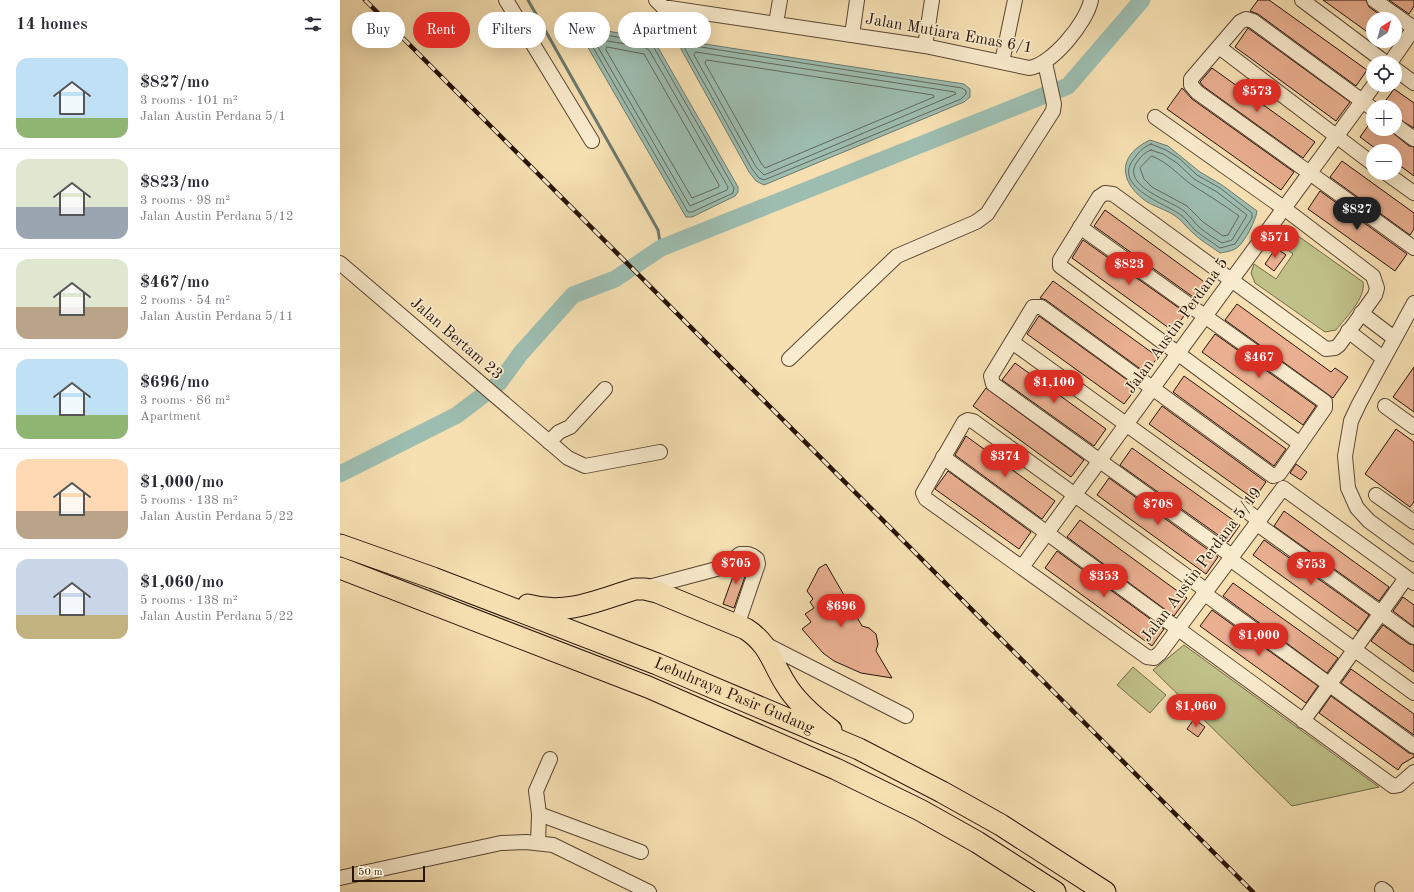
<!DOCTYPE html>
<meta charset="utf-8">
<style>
:root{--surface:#fff;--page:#f7f7f7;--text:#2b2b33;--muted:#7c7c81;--line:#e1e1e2;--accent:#d93025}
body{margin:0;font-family:"Old Standard TT",serif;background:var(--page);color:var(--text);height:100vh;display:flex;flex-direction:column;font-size:15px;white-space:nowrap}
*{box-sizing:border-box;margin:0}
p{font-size:13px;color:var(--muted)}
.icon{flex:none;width:22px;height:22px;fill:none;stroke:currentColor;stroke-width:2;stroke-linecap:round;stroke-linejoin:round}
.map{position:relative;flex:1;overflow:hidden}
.sheet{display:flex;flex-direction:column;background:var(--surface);width:340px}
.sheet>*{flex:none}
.guide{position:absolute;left:12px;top:12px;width:380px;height:36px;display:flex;gap:8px}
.needle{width:26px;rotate:36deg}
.tools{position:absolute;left:1026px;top:12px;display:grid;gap:8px}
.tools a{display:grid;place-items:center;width:36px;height:36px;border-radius:50%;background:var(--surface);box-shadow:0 4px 16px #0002;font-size:20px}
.scale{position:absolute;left:12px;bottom:10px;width:73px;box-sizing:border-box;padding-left:4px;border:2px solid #26130a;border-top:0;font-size:11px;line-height:14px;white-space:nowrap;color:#26130a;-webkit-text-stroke:3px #f9ebcd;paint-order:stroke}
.price{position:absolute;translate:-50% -34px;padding:0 9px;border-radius:14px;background:var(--accent);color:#fff;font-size:13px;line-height:26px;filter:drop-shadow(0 1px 2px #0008)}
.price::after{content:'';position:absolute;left:50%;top:24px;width:12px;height:9px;margin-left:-6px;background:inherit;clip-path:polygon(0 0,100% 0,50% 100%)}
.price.selected{background:#222;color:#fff}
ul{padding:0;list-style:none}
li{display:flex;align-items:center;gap:12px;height:100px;padding:0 16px}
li+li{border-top:1px solid var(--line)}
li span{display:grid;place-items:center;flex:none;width:112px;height:80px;border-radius:12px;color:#555}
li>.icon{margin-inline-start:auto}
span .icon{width:48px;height:48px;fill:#fffc;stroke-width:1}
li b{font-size:17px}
h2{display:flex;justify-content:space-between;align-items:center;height:48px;padding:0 16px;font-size:17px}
.chip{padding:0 14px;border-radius:18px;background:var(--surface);box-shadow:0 4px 16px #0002;font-size:14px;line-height:36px}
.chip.selected{background:var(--accent);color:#fff}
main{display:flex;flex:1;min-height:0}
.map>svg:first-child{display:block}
.green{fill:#c0c189;stroke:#736a4a}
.water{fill:#9dbdb0;stroke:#6d796e}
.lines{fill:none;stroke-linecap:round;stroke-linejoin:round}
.shore{stroke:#62685d;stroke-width:1}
.stream{stroke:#6d796e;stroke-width:3}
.river{stroke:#9dbdb0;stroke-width:17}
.building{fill:#e9af90;stroke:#26130a}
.minor-casing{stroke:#5a4634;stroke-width:16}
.highway-casing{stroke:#26130a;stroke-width:23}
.minor{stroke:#f9ebcd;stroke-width:14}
.highway{stroke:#f6e0b2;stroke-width:21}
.rail-casing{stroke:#26130a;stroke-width:4.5}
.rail{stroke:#f9ebcd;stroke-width:3;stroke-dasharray:9;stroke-linecap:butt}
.labels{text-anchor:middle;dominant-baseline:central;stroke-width:3.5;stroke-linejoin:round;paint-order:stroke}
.street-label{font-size:16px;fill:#26130a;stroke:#f9ebcd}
</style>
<main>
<section class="sheet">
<h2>14 homes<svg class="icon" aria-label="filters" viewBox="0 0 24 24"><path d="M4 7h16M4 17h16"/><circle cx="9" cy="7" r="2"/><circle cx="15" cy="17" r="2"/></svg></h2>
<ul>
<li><span style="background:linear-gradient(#bfe0f5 75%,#8fb573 0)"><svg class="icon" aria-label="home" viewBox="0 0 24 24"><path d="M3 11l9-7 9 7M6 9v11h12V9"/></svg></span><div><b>$827/mo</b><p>3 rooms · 101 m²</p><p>Jalan Austin Perdana 5/1</p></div></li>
<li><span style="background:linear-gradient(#dfe7d0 60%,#9aa5b1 0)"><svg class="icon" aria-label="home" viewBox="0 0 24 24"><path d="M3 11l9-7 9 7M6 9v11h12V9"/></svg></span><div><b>$823/mo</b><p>3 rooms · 98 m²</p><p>Jalan Austin Perdana 5/12</p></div></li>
<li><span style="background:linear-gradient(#dfe7d0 60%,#b9a48a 0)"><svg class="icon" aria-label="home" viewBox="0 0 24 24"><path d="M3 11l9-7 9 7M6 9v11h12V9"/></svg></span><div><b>$467/mo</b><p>2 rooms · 54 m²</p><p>Jalan Austin Perdana 5/11</p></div></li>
<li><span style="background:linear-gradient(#bfe0f5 70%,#8fb573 0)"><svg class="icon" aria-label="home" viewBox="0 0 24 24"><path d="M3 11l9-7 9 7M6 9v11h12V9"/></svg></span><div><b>$696/mo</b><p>3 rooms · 86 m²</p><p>Apartment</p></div></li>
<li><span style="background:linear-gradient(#ffd9b3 65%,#b9a48a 0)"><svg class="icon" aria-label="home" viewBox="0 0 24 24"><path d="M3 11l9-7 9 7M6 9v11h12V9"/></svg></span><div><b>$1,000/mo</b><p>5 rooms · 138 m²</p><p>Jalan Austin Perdana 5/22</p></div></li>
<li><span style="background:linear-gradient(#c9d6e8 70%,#c2b280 0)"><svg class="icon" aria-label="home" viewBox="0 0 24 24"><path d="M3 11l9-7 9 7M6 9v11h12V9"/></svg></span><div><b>$1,060/mo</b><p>5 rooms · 138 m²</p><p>Jalan Austin Perdana 5/22</p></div></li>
</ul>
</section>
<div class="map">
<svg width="1074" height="892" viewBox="0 0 1074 892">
<rect width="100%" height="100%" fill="#f6e0b2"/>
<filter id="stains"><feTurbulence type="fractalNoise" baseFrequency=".005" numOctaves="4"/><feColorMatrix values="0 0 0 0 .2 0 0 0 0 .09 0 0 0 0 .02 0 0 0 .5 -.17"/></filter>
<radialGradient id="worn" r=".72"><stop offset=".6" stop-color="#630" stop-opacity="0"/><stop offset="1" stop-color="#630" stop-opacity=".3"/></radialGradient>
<!-- green -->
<g class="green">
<path d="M 946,230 L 951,231 L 1023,282 C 1026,298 1006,317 996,330 L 985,332 L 915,283 L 911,273 L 914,264 L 936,279 L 953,254 L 936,241 L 943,231 Z"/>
<path d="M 844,645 L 1039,787 L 952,806 L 813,670 Z"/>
<path d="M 793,667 L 826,695 L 810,713 L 777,685 Z"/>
</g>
<!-- water -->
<g class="water">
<path d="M 244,27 L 308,38 L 316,44 L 398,187 L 398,192 L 395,196 L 352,217 L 346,217 L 243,39 L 240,32 Z"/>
<path d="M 345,41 L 624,84 L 630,89 L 630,97 L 624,102 L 424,185 L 416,181 L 409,172 L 341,49 L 341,45 Z"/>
<path d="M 810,140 L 828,146 L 860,172 L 882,185 L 917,211 C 916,220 905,241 898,247 C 893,251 886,252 880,253 C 871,246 861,241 853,233 C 847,228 843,222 838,218 C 827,209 813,207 803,199 C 777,178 780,154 810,140 Z"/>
</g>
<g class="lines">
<!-- shore -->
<g class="shore">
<path d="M 248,32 L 306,42 L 313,46 L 394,188 L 393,193 L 352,212 L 348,212 L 247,37 L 245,34 Z"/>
<path d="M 255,39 L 304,47 L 309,50 L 388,187 L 387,190 L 350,206 L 255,42 Z"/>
<path d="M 348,45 L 622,88 L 626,91 L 626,94 L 621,99 L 424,180 L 419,178 L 412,169 L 345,49 Z"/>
<path d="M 267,47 L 304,54 L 379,185 L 379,187 L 352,198 L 266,50 Z"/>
<path d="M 356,52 L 615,92 L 616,94 L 424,175 L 416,167 L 354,55 Z"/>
<path d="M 367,60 L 593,95 L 594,97 L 425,168 L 421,163 L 365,63 Z"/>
<path d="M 811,144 L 826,150 L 840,159 L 857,175 L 880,188 L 912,213 L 912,218 L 895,244 L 880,248 C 872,242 863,237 855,230 C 850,225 846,219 841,215 C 826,204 773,187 793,160 C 798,153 803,147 811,144 Z"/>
<path d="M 811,150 L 823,154 L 837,163 L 854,179 L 877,192 L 907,215 L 892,240 L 882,243 C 874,238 866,233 859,227 C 854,222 850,216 844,211 C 832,201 780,186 797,162 C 801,156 805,152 811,150 Z"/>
<path d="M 812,156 C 829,163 838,175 852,185 C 868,195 884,205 899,216 L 888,235 L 883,236 L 863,222 L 847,206 L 812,187 L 804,179 L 800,168 Z"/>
</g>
<!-- stream -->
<path class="stream" d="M 188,0 L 318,230 L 321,248"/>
<!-- river -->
<path class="river" d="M 0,474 L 117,415 L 159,383 L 181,353 L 233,295 L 275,279 L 321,248 L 728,86 L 802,0"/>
</g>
<!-- building -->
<g class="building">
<path d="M 918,0 L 929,0 L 1027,70 L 1016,86 L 918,14 L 910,11 Z"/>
<path d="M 983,0 L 1026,0 L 1029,7 L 1046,19 L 1033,19 L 1033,36 Z"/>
<path d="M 1049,0 L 1074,0 L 1074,6 L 1069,14 Z"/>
<path d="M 908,28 L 1010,102 L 996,121 L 895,47 Z"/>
<path d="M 872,68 L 975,142 L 963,158 L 863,86 L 860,82 Z"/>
<path d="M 842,88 L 852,99 L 954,172 L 941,190 L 827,109 Z"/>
<path d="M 1054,89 L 1074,103 L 1074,128 L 1055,117 L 1055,107 L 1041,107 Z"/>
<path d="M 1033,119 L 1033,129 L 1048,129 L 1069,146 L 1074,147 L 1074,176 L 1055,162 L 1055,151 L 1039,151 L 1020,137 Z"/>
<path d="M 1002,161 L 1074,213 L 1074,229 L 1070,235 L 990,177 Z"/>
<path d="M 980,191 L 1067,254 L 1055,271 L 968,209 Z"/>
<path d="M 765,210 L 867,284 L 856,299 L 754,226 Z"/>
<path d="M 743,240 L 846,313 L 833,331 L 732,258 Z"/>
<path d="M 936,248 L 946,255 L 934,271 L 925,264 Z"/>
<path d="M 713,281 L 818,357 L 806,373 L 706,300 L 700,298 Z"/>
<path d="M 897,304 L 991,372 L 995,368 L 1008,377 L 993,398 L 885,320 Z"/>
<path d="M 699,316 L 797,387 L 784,404 L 687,334 Z"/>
<path d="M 875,334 L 976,406 L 963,425 L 862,352 Z"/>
<path d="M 675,363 L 766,429 L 754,446 L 662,380 Z"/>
<path d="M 1074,367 L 1074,412 L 1053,397 Z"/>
<path d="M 844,376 L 946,449 L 934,466 L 833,392 Z"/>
<path d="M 646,388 L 744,460 L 731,477 L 633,406 Z"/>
<path d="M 822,406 L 926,482 L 914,499 L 809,424 Z"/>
<path d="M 1056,429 L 1074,442 L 1074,502 L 1070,507 L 1025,474 Z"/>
<path d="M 626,436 L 715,501 L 702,519 L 615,455 Z"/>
<path d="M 792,448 L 900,525 L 888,542 L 780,465 Z"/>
<path d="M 956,464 L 967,472 L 961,480 L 950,473 Z"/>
<path d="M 608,471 L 691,532 L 679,549 L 595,489 Z"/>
<path d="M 769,478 L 878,557 L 866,574 L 757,495 Z"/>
<path d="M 944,511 L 1049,587 L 1039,601 L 934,526 Z"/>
<path d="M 740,520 L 847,598 L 834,616 L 727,537 Z"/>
<path d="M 924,540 L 1029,615 L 1018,631 L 913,555 Z"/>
<path d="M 717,551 L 824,629 L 812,646 L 705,568 Z"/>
<path d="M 404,562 L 409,565 L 394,608 L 383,604 L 396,568 Z"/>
<path d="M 486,564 L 522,626 L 529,628 L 536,634 L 538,644 L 536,651 L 552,678 L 521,673 L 494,661 L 483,653 L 462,629 L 471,622 L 465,614 L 474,608 L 470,602 L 473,599 L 467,591 L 479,568 Z"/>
<path d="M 893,583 L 998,658 L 987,673 L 883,596 Z"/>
<path d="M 1063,597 L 1074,605 L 1074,627 L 1053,611 Z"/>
<path d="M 872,610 L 978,686 L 966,703 L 860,626 Z"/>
<path d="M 1043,625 L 1069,644 L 1074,645 L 1074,672 L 1031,641 Z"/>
<path d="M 1011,669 L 1074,714 L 1074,735 L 1001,683 Z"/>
<path d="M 991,696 L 1069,753 L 1074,754 L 1074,757 L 1062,764 L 1058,770 L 979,713 Z"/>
<path d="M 854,719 L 865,727 L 858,737 L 847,729 Z"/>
</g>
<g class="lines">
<defs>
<g id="minor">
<path d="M 166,0 L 252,141"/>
<path d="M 316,0 L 323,7 L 585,46 L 689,68 C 712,65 747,22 751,0"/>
<path d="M 962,0 L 1046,63"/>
<path d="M 1034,0 L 1074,28"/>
<path d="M 436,23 L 440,0"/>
<path d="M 512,35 L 517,0"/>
<path d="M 585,46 L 592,0"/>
<path d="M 879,47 L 1033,164"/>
<path d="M 662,62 L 675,0"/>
<path d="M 1050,63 L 1074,28"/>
<path d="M 1055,69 L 1074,83"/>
<path d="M 1033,109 L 913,21 L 906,19 L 900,22 L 851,79 L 851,85 L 857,92 L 1074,248"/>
<path d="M 815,117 L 945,209 L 1033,276 L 1037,288 L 1035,295 L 999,345 L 995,348 L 986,349 L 773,194 L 765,193 L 759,197 L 720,260 L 720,266 L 960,444"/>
<path d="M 1055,125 L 1074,139"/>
<path d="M 1046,173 L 1074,193"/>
<path d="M 740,227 L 985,402 L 985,408 L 939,474 L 933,476 L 701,307 L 693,307 L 651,376 L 653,384 L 892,556"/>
<path d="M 0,263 L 228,458 L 245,466 L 320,452"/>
<path d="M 1074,303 L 1019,404 L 1011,421 L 1005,456 L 1008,488 L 1017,508 L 1029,521 L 1074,554"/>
<path d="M 1021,313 L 1054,338"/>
<path d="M 1008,331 L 1043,358"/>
<path d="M 672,342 L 919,520"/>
<path d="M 449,359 L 557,256 L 636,222 L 647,214 L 713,111 L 714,104 L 705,63"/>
<path d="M 1045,406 L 1074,427"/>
<path d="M 209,442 L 219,432 L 230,427 L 265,389"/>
<path d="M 603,457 L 1053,786 L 1059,785 L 1074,772"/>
<path d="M 1036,495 L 1074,522"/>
<path d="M 916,523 L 1074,637"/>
<path d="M 890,559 L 1074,693"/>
<path d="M 682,567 L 1034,85"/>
<path d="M 305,588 L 384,567 L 400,554 L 408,554 L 413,556 L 417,559 L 418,564 L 397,626"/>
<path d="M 867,591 L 633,421 L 628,420 L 624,422 L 583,493 L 586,499 L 807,657 L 814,658 L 820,653 L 943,488 L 1074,583"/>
<path d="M 865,594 L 1074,746"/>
<path d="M 423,643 L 566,716"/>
<path d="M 963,721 L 1066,578"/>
<path d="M 199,814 L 301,852"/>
<path d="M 198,843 L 199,814 L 196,791 L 210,759"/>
<path d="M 0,878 L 161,843 L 186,842 L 213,845 L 309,892"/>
<path d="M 1042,889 L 1046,892"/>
</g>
<g id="highway">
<path id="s1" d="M 0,545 L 93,578 L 317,664 L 519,749 L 602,792 L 661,825 L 765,892"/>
<path d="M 0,568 L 308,687 L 496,769 L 580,810 L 637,842 L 715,892"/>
<path d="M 188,605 C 227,616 258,600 295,589 L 305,589 L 317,592 L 406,629 C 429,644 432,662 445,683 C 456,702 474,717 491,730"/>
</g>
</defs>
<!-- minor casing -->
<use href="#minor" class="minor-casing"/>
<!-- highway casing -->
<use href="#highway" class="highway-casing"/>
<!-- minor -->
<use href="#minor" class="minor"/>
<!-- highway -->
<use href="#highway" class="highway"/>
<defs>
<path id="rail" d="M 25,0 L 913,892"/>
</defs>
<!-- rail casing -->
<use href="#rail" class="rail-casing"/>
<!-- rail -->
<use href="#rail" class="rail"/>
</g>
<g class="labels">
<!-- street labels -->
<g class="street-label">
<text transform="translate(609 34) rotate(10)">Jalan Mutiara Emas 6/1</text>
<text transform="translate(837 326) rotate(-54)">Jalan Austin Perdana 5</text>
<text transform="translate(116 339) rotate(41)">Jalan Bertam 23</text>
<text transform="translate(862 565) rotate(-53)">Jalan Austin Perdana 5/19</text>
<text stroke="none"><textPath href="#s1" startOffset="422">Lebuhraya Pasir Gudang</textPath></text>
</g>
</g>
<rect width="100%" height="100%" filter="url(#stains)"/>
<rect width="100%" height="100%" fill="url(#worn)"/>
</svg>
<div class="tools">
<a><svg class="needle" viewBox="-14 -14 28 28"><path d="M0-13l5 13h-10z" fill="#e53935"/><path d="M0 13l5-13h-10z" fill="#7c7c81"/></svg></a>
<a><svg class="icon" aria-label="locate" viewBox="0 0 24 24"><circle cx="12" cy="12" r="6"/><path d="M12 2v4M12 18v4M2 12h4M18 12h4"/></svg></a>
<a>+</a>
<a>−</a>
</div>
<div class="scale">50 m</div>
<b class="price" style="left:917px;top:113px">$573</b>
<b class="price selected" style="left:1017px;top:231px">$827</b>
<b class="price" style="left:935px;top:259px">$571</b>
<b class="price" style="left:789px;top:286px">$823</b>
<b class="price" style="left:919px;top:379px">$467</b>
<b class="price" style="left:714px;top:404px">$1,100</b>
<b class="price" style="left:665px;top:478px">$374</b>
<b class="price" style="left:818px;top:526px">$708</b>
<b class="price" style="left:396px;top:585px">$705</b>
<b class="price" style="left:971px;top:586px">$753</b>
<b class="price" style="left:764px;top:598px">$353</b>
<b class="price" style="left:501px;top:628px">$696</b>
<b class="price" style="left:919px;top:657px">$1,000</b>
<b class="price" style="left:856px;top:728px">$1,060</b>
<div class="guide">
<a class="chip">Buy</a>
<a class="chip selected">Rent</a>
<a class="chip">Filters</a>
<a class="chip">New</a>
<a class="chip">Apartment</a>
</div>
</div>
</main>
